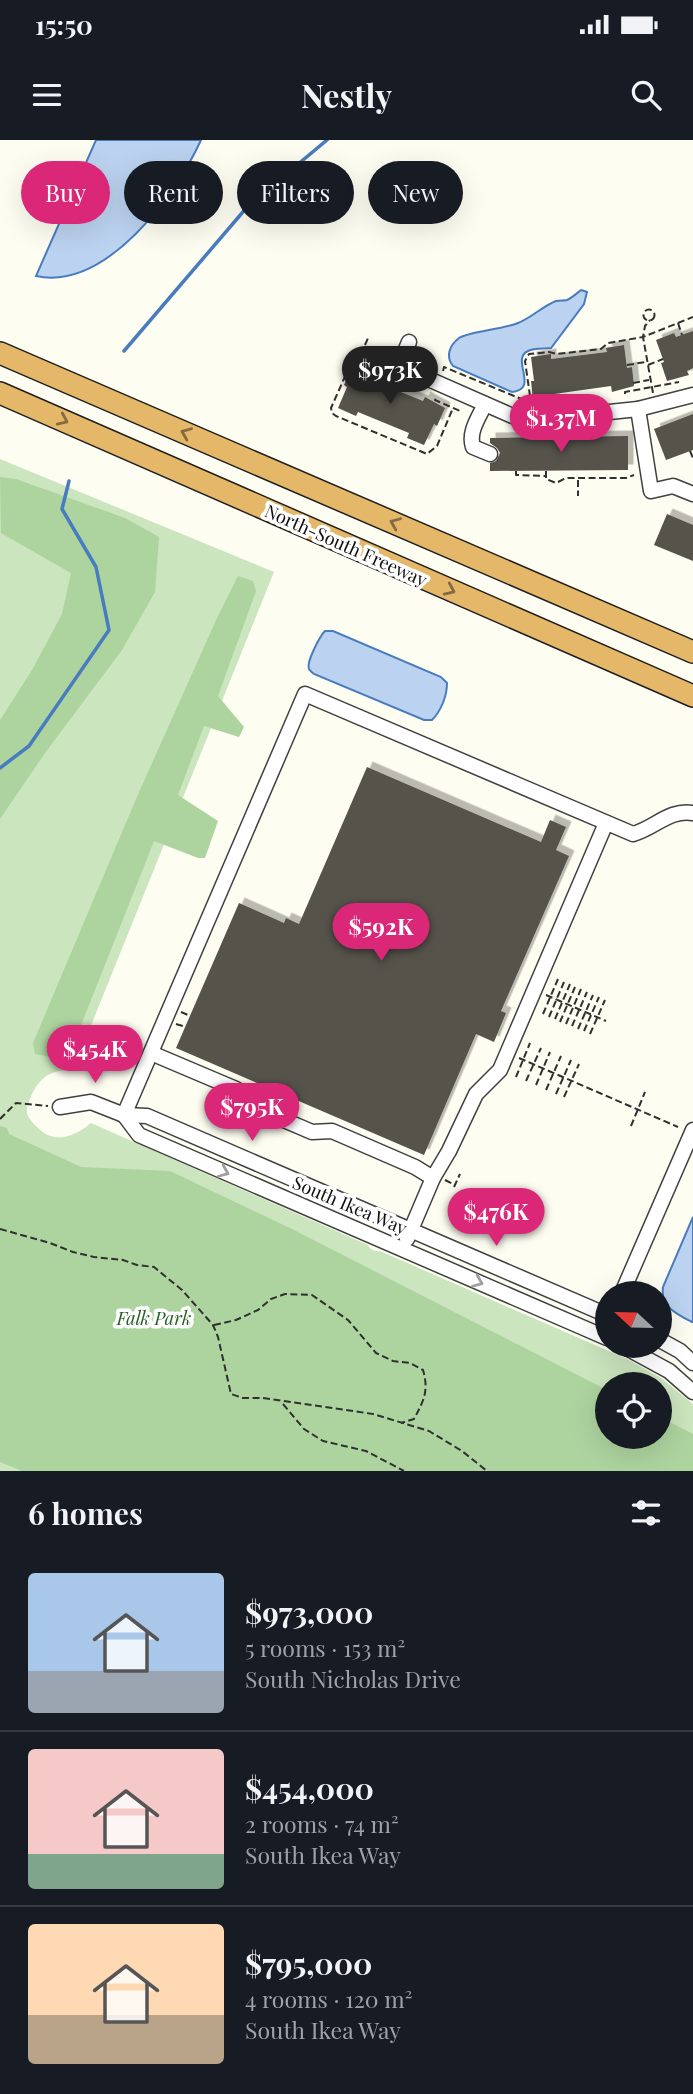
<!DOCTYPE html>
<meta charset="utf-8">
<style>
:root{--surface:#171b24;--page:#242831;--text:#f1f3f6;--muted:#9ea1a6;--line:#363941;--accent:#db2777}
body{margin:0;font-family:"Playfair Display",serif;background:var(--page);color:var(--text);height:100vh;display:flex;flex-direction:column;font-size:26px;white-space:nowrap}
*{box-sizing:border-box;margin:0}
p{font-size:23px;color:var(--muted)}
.icon{flex:none;width:38px;height:38px;fill:none;stroke:currentColor;stroke-width:2;stroke-linecap:round;stroke-linejoin:round}
.map{position:relative;height:1331px;overflow:hidden}
.sheet{display:flex;flex-direction:column;background:var(--surface);flex:1}
.sheet>*{flex:none}
.banner{position:absolute;left:21px;top:21px;width:651px;height:63px;display:flex;gap:14px}
.needle{width:46px;rotate:292deg}
.controls{position:absolute;left:595px;top:1141px;display:grid;gap:14px}
.controls a{display:grid;place-items:center;width:77px;height:77px;border-radius:50%;background:var(--surface);box-shadow:0 7px 28px #0002;font-size:35px}
.price{position:absolute;translate:-50% -60px;padding:0 16px;border-radius:24px;background:var(--accent);color:#fff;font-size:23px;line-height:46px;filter:drop-shadow(0 2px 4px #0008)}
.price::after{content:'';position:absolute;left:50%;top:42px;width:21px;height:16px;margin-left:-10px;background:inherit;clip-path:polygon(0 0,100% 0,50% 100%)}
.price.selected{background:#222;color:#fff}
ul{padding:0;list-style:none}
li{display:flex;align-items:center;gap:21px;height:175px;padding:0 28px}
li+li{border-top:2px solid var(--line)}
li span{display:grid;place-items:center;flex:none;width:196px;height:140px;border-radius:7px;color:#555}
li>.icon{margin-inline-start:auto}
span .icon{width:84px;height:84px;fill:#fffc;stroke-width:1}
li b{font-size:30px}
h2{display:flex;justify-content:space-between;align-items:center;height:84px;padding:0 28px;font-size:30px}
.chip{padding:0 24px;border-radius:32px;background:var(--surface);box-shadow:0 7px 28px #0002;font-size:24px;line-height:63px}
.chip.selected{background:var(--accent);color:#fff}
.status{display:flex;justify-content:space-between;align-items:center;height:49px;padding:0 35px;background:var(--surface);direction:ltr}
.status svg{height:19px;fill:currentColor}
header{display:flex;justify-content:space-between;align-items:center;height:91px;padding:0 28px;background:var(--surface);font-size:32px;font-weight:700}
.map>svg:first-child{display:block}
.green{fill:#cbe5be}
.forest{fill:#add49f}
.water{fill:#bbd3f0;stroke:#497cbf;stroke-width:2}
.lines{fill:none;stroke-linecap:round;stroke-linejoin:round}
.stream{stroke:#497cbf;stroke-width:3.5}
.building{fill:#56524c;filter:url(#shadow)}
.minor-casing{stroke:#414141;stroke-width:17}
.highway-casing{stroke:#1f1f1f;stroke-width:24}
.path{stroke:#303030;stroke-width:2;stroke-dasharray:7 3.5;stroke-linecap:butt}
.minor{stroke:#fff;stroke-width:14}
.highway{stroke:#e5b768;stroke-width:21}
.oneway{stroke:#846b40}
.oneway2{stroke:#9f9f9f}
.labels{text-anchor:middle;dominant-baseline:central;stroke-width:7;stroke-linejoin:round;paint-order:stroke}
.street-label{font-size:18px;fill:#0e0e0e;stroke:#fff}
.park-label{font-size:18px;font-style:italic;fill:#276025;stroke:#fff}
</style>
<div class="status"><b>15:50</b><svg viewBox="0 0 49 12"><path d="M0 12V9h3v3zM5 12V6h3v6zM10 12V3h3v9zM15 12V0h3v12zM26 1h20v11H26zM47 4h2v5h-2z"/></svg></div>
<header><svg class="icon" aria-label="menu" viewBox="0 0 24 24"><path d="M4 6h16M4 12h16M4 18h16"/></svg>Nestly<svg class="icon" aria-label="search" viewBox="0 0 24 24"><circle cx="10" cy="10" r="6"/><path d="M15 15l6 6"/></svg></header>
<div class="map">
<svg width="693" height="1331" viewBox="0 0 693 1331">
<defs>
<filter id="shadow"><feDropShadow dx="5.5" dy="-5.5" stdDeviation="0" flood-color="#0004"/></filter>
</defs>
<rect width="100%" height="100%" fill="#fdfdf1"/>
<!-- green -->
<path class="green" d="M 0,319 L 274,432 L 73,930 C 54,929 42,935 33,952 C 30,958 26,967 27,974 C 29,979 34,984 37,987 C 54,1005 74,997 91,983 L 368,1105 C 370,1110 376,1112 380,1111 L 629,1220 L 661,1238 L 693,1264 L 693,1328 L 660,1297 L 660,1244 L 607,1244 L 607,1293 L 494,1331 L 0,1331 Z"/>
<!-- forest -->
<g class="forest">
<path d="M 0,337 L 16,339 L 125,378 L 159,397 L 155,452 L 122,510 L 45,613 L 0,679 L 0,580 L 32,530 L 62,474 L 71,433 L 1,393 Z"/>
<path d="M 238,436 L 253,441 L 256,451 L 218,556 L 244,587 L 239,597 L 204,586 L 178,655 L 218,681 L 205,718 L 198,718 L 154,701 L 70,913 L 62,919 L 35,914 L 33,903 L 136,659 L 217,478 Z"/>
<path d="M 0,986 L 7,988 L 9,994 L 81,1027 L 170,1031 L 292,1089 L 607,1250 L 607,1297 L 660,1297 L 660,1277 L 693,1294 L 693,1331 L 22,1331 L 0,1322 Z"/>
</g>
<!-- water -->
<g class="water">
<path d="M 96,0 L 201,0 C 176,55 106,151 36,136 Z"/>
<path d="M 581,150 L 587,152 L 584,164 L 551,208 C 545,209 534,208 528,211 C 510,219 540,249 512,252 L 453,226 C 445,216 450,205 459,198 C 468,192 504,189 518,183 C 531,178 543,166 556,161 C 560,160 564,161 567,160 C 572,158 577,153 581,150 Z"/>
<path d="M 325,491 L 333,491 L 441,537 L 447,543 C 447,556 441,571 432,580 L 424,580 L 314,534 C 312,532 310,531 309,529 C 306,522 320,496 325,491 Z"/>
<path d="M 693,1077 L 693,1182 L 692,1182 C 677,1174 660,1167 663,1147 Z"/>
</g>
<g class="lines">
<!-- stream -->
<g class="stream">
<path d="M 124,211 L 248,66 L 327,0"/>
<path d="M 0,628 L 29,606 L 109,490 L 96,427 L 62,369 L 69,341"/>
</g>
</g>
<!-- building -->
<g class="building">
<path d="M 693,191 L 693,228 L 687,231 L 689,235 L 667,241 L 661,223 L 664,222 L 656,200 L 674,193 L 676,197 Z"/>
<path d="M 624,205 L 627,228 L 632,227 L 634,246 L 612,252 L 611,246 L 554,254 L 554,259 L 533,260 L 531,241 L 534,241 L 531,217 L 551,214 L 551,219 L 607,212 L 606,208 Z"/>
<path d="M 352,228 L 374,235 L 371,240 L 423,261 L 425,257 L 445,268 L 437,286 L 434,284 L 424,305 L 407,298 L 409,293 L 358,272 L 356,276 L 338,268 L 347,247 L 344,245 Z"/>
<path d="M 693,274 L 693,310 L 666,320 L 654,289 Z"/>
<path d="M 628,296 L 628,330 L 490,331 L 490,323 L 496,321 L 500,313 L 497,308 L 490,303 L 490,298 Z"/>
<path d="M 667,374 L 693,385 L 693,421 L 654,405 Z"/>
<path d="M 367,627 L 541,702 L 550,680 L 566,687 L 556,710 L 569,716 L 501,871 L 506,873 L 494,902 L 476,894 L 424,1015 L 176,908 L 239,763 L 284,783 L 286,778 L 299,784 Z"/>
</g>
<g class="lines">
<defs>
<g id="minor">
<path d="M 374,215 L 524,281 L 638,269 L 693,255"/>
<path d="M 399,226 L 409,202"/>
<path d="M 485,264 C 479,277 468,292 473,307 L 490,314"/>
<path d="M 638,269 L 651,351 L 673,346 L 693,354"/>
<path d="M 151,913 L 236,949 L 256,968 L 312,992 L 332,991 L 415,1027 L 433,1038"/>
<path d="M 60,967 L 91,962 L 124,975 L 147,976 L 607,1175"/>
<path d="M 124,975 L 305,554 L 633,694 C 655,688 669,669 693,673"/>
<path d="M 124,975 L 139,995 L 607,1198"/>
<path d="M 407,1099 L 433,1038 L 449,1011 L 476,954 L 500,930 L 606,683"/>
<path d="M 622,1153 L 693,990"/>
<path d="M 660,1200 L 680,1211 L 693,1223"/>
<path d="M 623,1206 L 669,1231 L 693,1252"/>
</g>
<g id="highway">
<path d="M 0,213 L 693,512"/>
<path d="M 0,253 L 693,556"/>
</g>
</defs>
<!-- minor casing -->
<use href="#minor" class="minor-casing"/>
<!-- highway casing -->
<use href="#highway" class="highway-casing"/>
<!-- path -->
<g class="path">
<circle cx="649" cy="175" r="5.5"/>
<path d="M 678,183 L 682,195"/>
<path d="M 365,205 L 368,198 L 369,198"/>
<path d="M 361,213 L 356,225 L 351,223 L 331,268 L 332,273 L 336,276 L 427,314 L 437,306 L 453,268"/>
<path d="M 419,215 L 432,220 L 433,225"/>
<path d="M 627,225 L 646,222"/>
<path d="M 648,225 L 663,219"/>
<path d="M 443,231 L 444,227 L 531,263 L 525,221 L 529,214 L 549,212 L 557,214 L 601,209 L 608,203 L 643,197 L 645,186 L 650,180"/>
<path d="M 633,243 L 649,240"/>
<path d="M 653,253 L 643,197 L 693,177"/>
<path d="M 625,254 L 625,252 L 679,242"/>
<path d="M 436,259 L 435,260 L 460,271 L 461,270"/>
<path d="M 690,311 L 693,318"/>
<path d="M 516,331 L 516,335 L 545,336"/>
<path d="M 546,331 L 546,339 L 556,343 L 566,338 L 626,338 L 634,335"/>
<path d="M 578,340 L 578,356"/>
<path d="M 546,855 L 606,881"/>
<path d="M 181,872 L 188,875"/>
<path d="M 543,874 L 558,839"/>
<path d="M 549,877 L 564,842"/>
<path d="M 555,879 L 570,844"/>
<path d="M 560,882 L 575,847"/>
<path d="M 176,884 L 183,886"/>
<path d="M 566,884 L 581,849"/>
<path d="M 572,886 L 587,852"/>
<path d="M 578,889 L 593,855"/>
<path d="M 584,891 L 599,857"/>
<path d="M 590,894 L 605,860"/>
<path d="M 519,918 L 678,987"/>
<path d="M 516,937 L 530,903"/>
<path d="M 526,941 L 541,908"/>
<path d="M 536,945 L 550,912"/>
<path d="M 546,950 L 561,916"/>
<path d="M 556,954 L 571,920"/>
<path d="M 564,957 L 579,924"/>
<path d="M 0,979 L 16,963 L 48,966"/>
<path d="M 631,986 L 645,952"/>
<path d="M 445,1040 L 455,1045"/>
<path d="M 454,1047 L 460,1034"/>
<path d="M 0,1089 L 50,1103 L 73,1112 L 94,1117 L 123,1120 L 137,1125 L 154,1127 L 182,1150 L 213,1185 L 218,1197 L 231,1254 L 243,1258 L 263,1258 L 373,1274 L 429,1291 L 462,1311 L 487,1331"/>
<path d="M 214,1185 L 236,1180 L 258,1170 L 271,1159 L 285,1154 L 312,1155 L 348,1180 L 376,1213 L 393,1221 L 410,1223 L 423,1230 C 429,1251 424,1260 414,1279 L 401,1283"/>
<path d="M 283,1264 L 304,1289 L 323,1301 L 366,1311 L 404,1331"/>
</g>
<!-- minor -->
<use href="#minor" class="minor"/>
<!-- highway -->
<use href="#highway" class="highway"/>
</g>
<!-- one-way arrows -->
<defs><path id="oneway-chevron" d="M-2-3.5L2.5 0L-2 3.5" fill="none" stroke-width="1.6" stroke-linecap="round" stroke-linejoin="round" transform="scale(1.75)"/></defs>
<g class="oneway">
<use href="#oneway-chevron" transform="translate(63 280) rotate(24)"/>
<use href="#oneway-chevron" transform="translate(186 293) rotate(-157)"/>
<use href="#oneway-chevron" transform="translate(395 383) rotate(-157)"/>
<use href="#oneway-chevron" transform="translate(450 450) rotate(24)"/>
</g>
<g class="oneway2">
<use href="#oneway-chevron" transform="translate(224 1032) rotate(23)"/>
<use href="#oneway-chevron" transform="translate(478 1142) rotate(23)"/>
</g>
<g class="labels">
<!-- street labels -->
<g class="street-label">
<text transform="translate(346 405) rotate(24)">North-South Freeway</text>
<text transform="translate(350 1065) rotate(23)">South Ikea Way</text>
</g>
<!-- park labels -->
<g class="park-label">
<text x="154" y="1178">Falk Park</text>
</g>
</g>
</svg>
<div class="controls">
<a><svg class="needle" viewBox="-14 -14 28 28"><path d="M0-13l5 13h-10z" fill="#e53935"/><path d="M0 13l5-13h-10z" fill="#9ea1a6"/></svg></a>
<a><svg class="icon" aria-label="locate" viewBox="0 0 24 24"><circle cx="12" cy="12" r="6"/><path d="M12 2v4M12 18v4M2 12h4M18 12h4"/></svg></a>
</div>
<b class="price selected" style="left:390px;top:266px">$973K</b>
<b class="price" style="left:561px;top:314px">$1.37M</b>
<b class="price" style="left:381px;top:823px">$592K</b>
<b class="price" style="left:95px;top:945px">$454K</b>
<b class="price" style="left:252px;top:1003px">$795K</b>
<b class="price" style="left:496px;top:1108px">$476K</b>
<div class="banner">
<a class="chip selected">Buy</a>
<a class="chip">Rent</a>
<a class="chip">Filters</a>
<a class="chip">New</a>
</div>
</div>
<section class="sheet">
<h2>6 homes<svg class="icon" aria-label="filters" viewBox="0 0 24 24"><path d="M4 7h16M4 17h16"/><circle cx="9" cy="7" r="2"/><circle cx="15" cy="17" r="2"/></svg></h2>
<ul>
<li><span style="background:linear-gradient(#a9c7e8 70%,#9aa5b1 0)"><svg class="icon" aria-label="home" viewBox="0 0 24 24"><path d="M3 11l9-7 9 7M6 9v11h12V9"/></svg></span><div><b>$973,000</b><p>5 rooms · 153 m²</p><p>South Nicholas Drive</p></div></li>
<li><span style="background:linear-gradient(#f6c9c9 75%,#7fa58c 0)"><svg class="icon" aria-label="home" viewBox="0 0 24 24"><path d="M3 11l9-7 9 7M6 9v11h12V9"/></svg></span><div><b>$454,000</b><p>2 rooms · 74 m²</p><p>South Ikea Way</p></div></li>
<li><span style="background:linear-gradient(#ffd9b3 65%,#b9a48a 0)"><svg class="icon" aria-label="home" viewBox="0 0 24 24"><path d="M3 11l9-7 9 7M6 9v11h12V9"/></svg></span><div><b>$795,000</b><p>4 rooms · 120 m²</p><p>South Ikea Way</p></div></li>
</ul>
</section>
